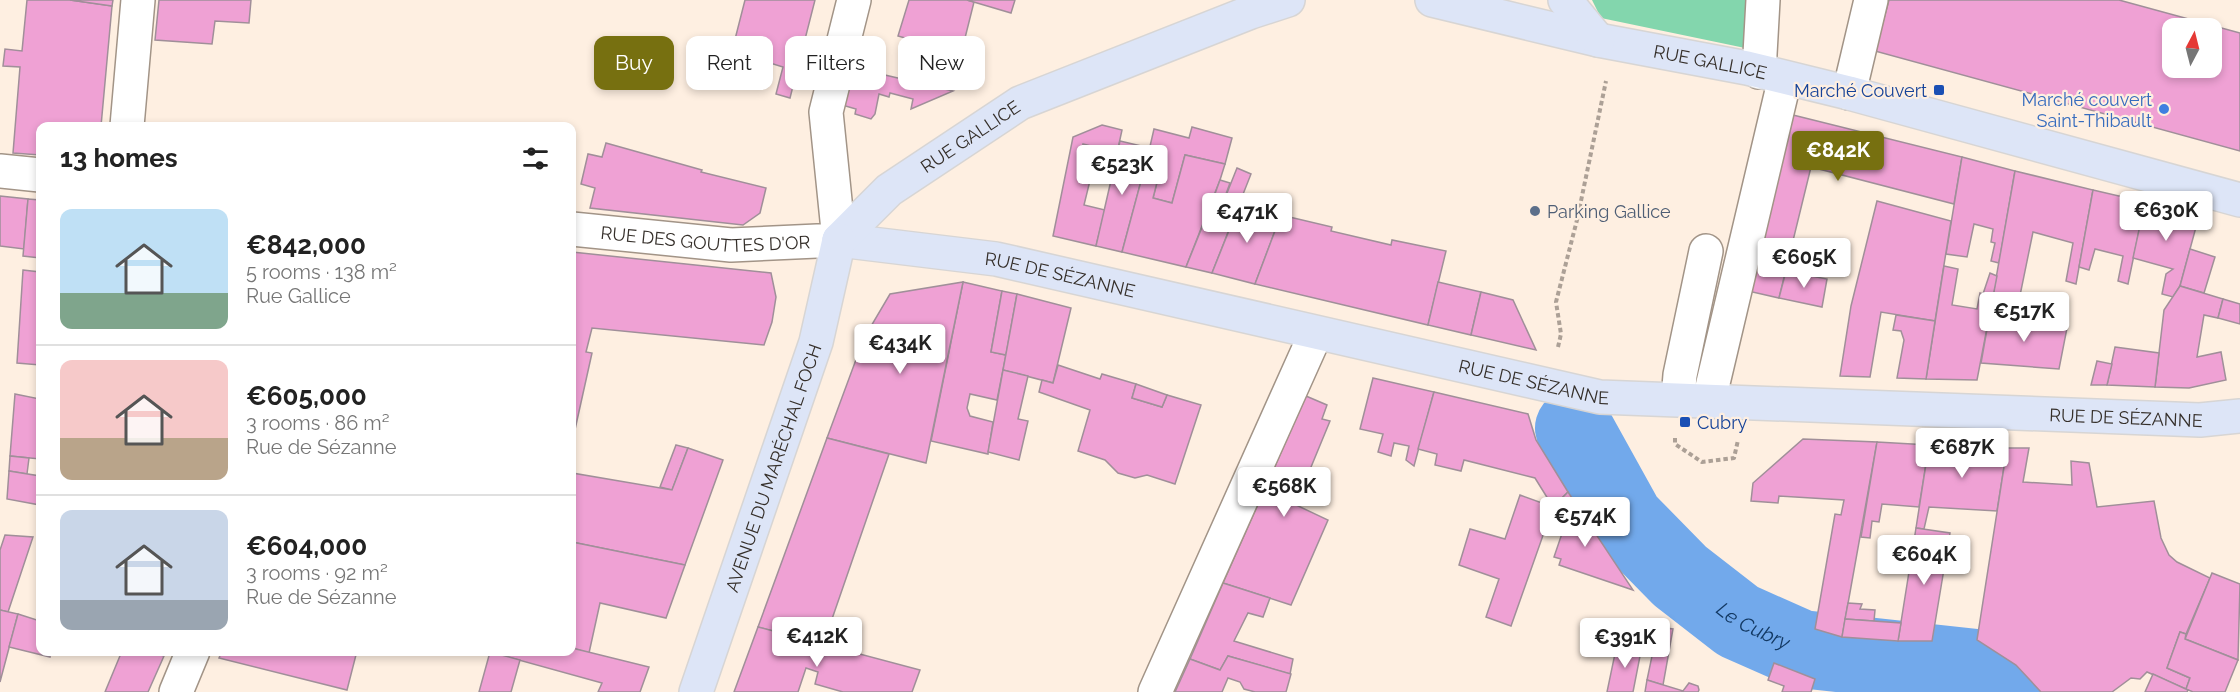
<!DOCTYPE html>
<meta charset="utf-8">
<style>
:root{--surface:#fff;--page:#f6f6f6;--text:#222;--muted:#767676;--line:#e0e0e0;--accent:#777010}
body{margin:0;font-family:Raleway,sans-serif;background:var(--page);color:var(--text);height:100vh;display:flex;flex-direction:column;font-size:22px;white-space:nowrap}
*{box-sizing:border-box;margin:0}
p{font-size:20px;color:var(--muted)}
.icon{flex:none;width:33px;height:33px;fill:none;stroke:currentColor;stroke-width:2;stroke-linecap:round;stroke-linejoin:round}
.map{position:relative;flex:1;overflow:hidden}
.side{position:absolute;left:36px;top:122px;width:540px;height:534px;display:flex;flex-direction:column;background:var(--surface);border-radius:12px;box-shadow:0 3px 9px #0003}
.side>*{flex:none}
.banner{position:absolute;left:594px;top:36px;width:570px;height:54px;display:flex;gap:12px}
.needle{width:39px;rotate:7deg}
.tools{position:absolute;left:2162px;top:18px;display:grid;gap:12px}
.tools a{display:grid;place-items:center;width:60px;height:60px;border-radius:12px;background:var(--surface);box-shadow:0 3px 9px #0003;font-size:30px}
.price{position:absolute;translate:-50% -51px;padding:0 14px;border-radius:6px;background:#fff;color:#222;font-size:20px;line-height:39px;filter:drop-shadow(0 2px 3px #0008)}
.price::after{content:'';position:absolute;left:50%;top:36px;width:18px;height:14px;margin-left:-9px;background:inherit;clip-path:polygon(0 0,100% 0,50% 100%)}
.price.active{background:var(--accent);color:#fff}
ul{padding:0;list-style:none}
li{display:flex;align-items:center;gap:18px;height:150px;padding:0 24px}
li+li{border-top:2px solid var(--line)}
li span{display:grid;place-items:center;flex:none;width:168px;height:120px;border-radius:12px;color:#555}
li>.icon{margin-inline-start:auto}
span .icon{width:72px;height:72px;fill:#fffc;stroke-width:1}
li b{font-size:26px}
h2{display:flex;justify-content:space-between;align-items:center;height:72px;padding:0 24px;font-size:26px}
.pill{padding:0 21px;border-radius:12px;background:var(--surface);box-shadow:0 3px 9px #0003;font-size:21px;line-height:54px}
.pill.active{background:var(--accent);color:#fff}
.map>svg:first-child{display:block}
.green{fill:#83d6ad}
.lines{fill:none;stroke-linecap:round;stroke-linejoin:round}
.river{stroke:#72a9eb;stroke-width:78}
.building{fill:#efa1d4;stroke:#a08f99;stroke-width:1.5;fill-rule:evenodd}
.minor-casing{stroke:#a29487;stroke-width:36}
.major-casing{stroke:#d7d5d4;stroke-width:36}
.path{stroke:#aca096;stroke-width:4;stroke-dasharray:4.5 3;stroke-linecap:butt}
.minor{stroke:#fff;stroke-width:33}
.major{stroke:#dde5f7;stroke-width:33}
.transit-dot{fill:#1a4fb4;stroke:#feefe1;stroke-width:2}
.shop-dot{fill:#3f7fe0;stroke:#feefe1;stroke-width:2}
.service-dot{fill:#5c6f8a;stroke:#feefe1;stroke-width:2}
.labels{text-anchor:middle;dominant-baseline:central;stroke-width:4.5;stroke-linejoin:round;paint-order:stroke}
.street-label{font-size:18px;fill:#352f2a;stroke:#feefe1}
.transit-label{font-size:18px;fill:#164399;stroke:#feefe1;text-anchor:end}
.shop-label{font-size:18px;fill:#366cbe;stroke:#feefe1;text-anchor:end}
.service-label{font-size:18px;fill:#4e5e75;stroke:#feefe1;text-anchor:start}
.water-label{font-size:20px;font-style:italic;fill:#133963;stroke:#feefe1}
</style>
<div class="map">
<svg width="2240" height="692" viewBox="0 0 2240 692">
<rect width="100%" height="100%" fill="#feefe1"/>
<!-- green -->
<path class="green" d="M 1592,0 L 1747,0 L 1745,48 L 1601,18 Z"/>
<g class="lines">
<!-- river -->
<path class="river" id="s1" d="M 1574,428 L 1625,520 L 1680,576 L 1738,621 L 1801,649 L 1985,669 L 2011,692"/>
</g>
<!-- building -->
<g class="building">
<path d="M 27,0 L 70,0 L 112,6 L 101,126 L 40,126 L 40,155 L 13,153 L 20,67 L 3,66 L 5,49 L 22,51 Z"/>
<path d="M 70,0 L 113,0 L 112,6 Z"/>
<path d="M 159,0 L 251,0 L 249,23 L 215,21 L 212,44 L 155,40 Z"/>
<path d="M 745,0 L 815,0 L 790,98 L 776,94 L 783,67 L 732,51 Z"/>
<path d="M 909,0 L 967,0 L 974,2 L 961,54 L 898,36 Z"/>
<path d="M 967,0 L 1015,0 L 1011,13 Z"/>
<path d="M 1889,0 L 2119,0 L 2240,33 L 2240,151 L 1875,51 ZM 2172,28 L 2211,28 L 2211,68 L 2172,68 Z"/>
<path d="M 855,51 L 870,55 L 874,62 L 872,71 L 851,67 Z"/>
<path d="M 851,67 L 953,91 L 911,109 L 913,99 L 890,93 L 889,97 L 879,94 L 875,114 L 871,119 L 855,114 L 856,109 L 842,105 Z"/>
<path d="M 1785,113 L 1962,157 L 1954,204 L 1811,167 L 1779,298 L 1748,291 Z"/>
<path d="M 1102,125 L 1122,130 L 1117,153 L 1083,144 L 1081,152 L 1096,156 L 1084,205 L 1105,210 L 1096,246 L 1053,236 L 1073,137 Z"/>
<path d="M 1192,127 L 1232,138 L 1225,164 L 1185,155 L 1172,203 L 1153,198 L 1163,159 L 1148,155 L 1154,129 L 1189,138 Z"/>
<path d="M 1120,141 L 1150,148 L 1122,252 L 1096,246 Z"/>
<path d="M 606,143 L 702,170 L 701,172 L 766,188 L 760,213 L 743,225 L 590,208 L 595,188 L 581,184 L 588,154 L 602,157 Z"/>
<path d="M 1148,155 L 1163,159 L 1153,198 L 1172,203 L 1185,155 L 1225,164 L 1220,180 L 1186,267 L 1122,252 Z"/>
<path d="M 1962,157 L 2015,171 L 1999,263 L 1991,261 L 1995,243 L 1991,242 L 1993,229 L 1974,224 L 1967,257 L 1946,254 Z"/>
<path d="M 1237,168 L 1251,174 L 1212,273 L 1186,267 L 1209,210 L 1219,213 Z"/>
<path d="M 2015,171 L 2093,190 L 2076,284 L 2066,281 L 2073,243 L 2033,232 L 2017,310 L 2024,311 L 2023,320 L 1989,318 Z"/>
<path d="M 1220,180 L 1230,183 L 1219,213 L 1209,210 Z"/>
<path d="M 2093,190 L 2145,202 L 2128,284 L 2118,281 L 2123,256 L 2095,249 L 2089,270 L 2079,267 Z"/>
<path d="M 0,196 L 28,199 L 24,249 L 0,246 Z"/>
<path d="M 28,199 L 40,200 L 40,258 L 23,256 Z"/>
<path d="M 1877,201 L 1951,221 L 1935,321 L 1881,312 L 1870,377 L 1840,376 L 1851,306 Z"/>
<path d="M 2145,202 L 2199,216 L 2180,286 L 2173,297 L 2162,294 L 2166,274 L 2173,269 L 2133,258 Z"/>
<path d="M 1240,203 L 1281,215 L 1255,284 L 1212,273 Z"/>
<path d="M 1281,215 L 1332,227 L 1331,231 L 1391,245 L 1392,240 L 1446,251 L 1428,325 L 1255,284 Z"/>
<path d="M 2190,249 L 2215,257 L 2204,293 L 2180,286 Z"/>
<path d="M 572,252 L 771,273 L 776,297 L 772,322 L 764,345 L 592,328 L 586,352 L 592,353 L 572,443 Z"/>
<path d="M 1944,266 L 1958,269 L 1952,305 L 1977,309 L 1980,293 L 1983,294 L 1990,273 L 1997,276 L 1977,380 L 1926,379 Z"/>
<path d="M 23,270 L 40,272 L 40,365 L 17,363 Z"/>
<path d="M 1786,271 L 1827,279 L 1822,307 L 1779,298 Z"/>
<path d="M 963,282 L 1002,291 L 991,352 L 1006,355 L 997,400 L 970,394 L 967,408 L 970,416 L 993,422 L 988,454 L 931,441 Z"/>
<path d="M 963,282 L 926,463 L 827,438 L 864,338 L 890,294 Z"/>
<path d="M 1438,282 L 1481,292 L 1471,335 L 1428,325 Z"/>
<path d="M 2180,286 L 2223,299 L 2218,318 L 2204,315 L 2197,357 L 2221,352 L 2226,380 L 2189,388 L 2155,387 L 2164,310 Z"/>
<path d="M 1002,291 L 1017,294 L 1006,355 L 991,352 Z"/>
<path d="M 1481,292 L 1513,300 L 1536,350 L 1471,335 Z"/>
<path d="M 1017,294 L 1071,308 L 1053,383 L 1003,370 Z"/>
<path d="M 2223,299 L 2240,304 L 2240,324 L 2218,318 Z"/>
<path d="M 1896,315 L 1935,321 L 1926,379 L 1897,378 L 1904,340 L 1901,331 L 1893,330 Z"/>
<path d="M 1989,318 L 2068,323 L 2059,369 L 1981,363 Z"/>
<path d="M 2115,347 L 2159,353 L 2155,387 L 2107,385 Z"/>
<path d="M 2097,361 L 2112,364 L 2107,385 L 2091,385 Z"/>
<path d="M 1058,365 L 1100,379 L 1102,374 L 1136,384 L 1132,398 L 1162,407 L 1167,395 L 1201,405 L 1175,484 L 1147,475 L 1135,478 L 1118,473 L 1105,460 L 1078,451 L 1090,410 L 1039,392 L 1042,380 L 1053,383 Z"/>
<path d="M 1003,370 L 1028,376 L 1018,419 L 1028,421 L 1019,460 L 988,452 Z"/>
<path d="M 1373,378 L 1434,392 L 1414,466 L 1406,460 L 1409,446 L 1394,443 L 1391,456 L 1378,452 L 1383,434 L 1360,429 Z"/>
<path d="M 1136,384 L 1167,395 L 1162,407 L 1132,398 Z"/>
<path d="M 1434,392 L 1528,414 L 1536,440 L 1568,492 L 1553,507 L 1535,478 L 1464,460 L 1461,471 L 1435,465 L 1437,454 L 1418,449 Z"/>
<path d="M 15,394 L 40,399 L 40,459 L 10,456 Z"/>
<path d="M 1306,396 L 1327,405 L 1322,419 L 1330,421 L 1309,472 L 1311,473 L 1296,505 L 1328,520 L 1291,605 L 1223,583 Z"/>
<path d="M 827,438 L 889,454 L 823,645 L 758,627 Z"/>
<path d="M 1803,439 L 1877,442 L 1842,637 L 1815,629 L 1835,514 L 1841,515 L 1844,500 L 1779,496 L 1778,503 L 1751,501 L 1753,483 Z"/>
<path d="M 1877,442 L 1929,445 L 1919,507 L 1882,504 L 1879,522 L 1872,521 L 1870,538 L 1861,537 Z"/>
<path d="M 676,445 L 688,448 L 672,490 L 660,487 Z"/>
<path d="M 1929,445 L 2007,448 L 1997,511 L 1929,507 L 1924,529 L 1916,528 Z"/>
<path d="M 688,448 L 723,460 L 685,565 L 572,542 L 572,473 L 672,490 Z"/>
<path d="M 2007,448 L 2029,448 L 2023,482 L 2072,485 L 2071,461 L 2089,463 L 2097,507 L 2154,501 L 2161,538 L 2169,555 L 2177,562 L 2210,578 L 2186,634 L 2180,632 L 2167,668 L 2190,678 L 2186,689 L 2147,672 L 2140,679 L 2131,678 L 2112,692 L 2041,692 L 2016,665 L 1977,640 Z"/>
<path d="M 10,456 L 29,458 L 27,474 L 9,471 Z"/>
<path d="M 9,471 L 40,476 L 40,505 L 7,499 Z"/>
<path d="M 1568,492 L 1633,590 L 1559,565 L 1561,559 L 1554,557 L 1570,510 L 1564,512 L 1557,503 Z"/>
<path d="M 1520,495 L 1553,507 L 1511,626 L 1486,617 L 1499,579 L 1459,565 L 1470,529 L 1505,539 Z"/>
<path d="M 1916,528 L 1950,533 L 1932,641 L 1898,641 Z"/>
<path d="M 5,535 L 33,537 L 8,612 L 0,610 L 0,550 Z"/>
<path d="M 572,542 L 685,565 L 666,618 L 600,603 L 589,653 L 572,648 Z"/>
<path d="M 2212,573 L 2240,584 L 2238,660 L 2185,639 Z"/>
<path d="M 1223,583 L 1270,598 L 1263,617 L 1248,613 L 1234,641 L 1293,659 L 1290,674 L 1228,656 L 1220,670 L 1190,659 Z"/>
<path d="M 1848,603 L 1862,604 L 1860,609 L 1875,610 L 1874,621 L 1845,619 Z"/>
<path d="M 0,610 L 18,614 L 0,682 Z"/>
<path d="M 18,614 L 40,621 L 40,651 L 51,651 L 50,657 L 9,647 Z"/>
<path d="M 1845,619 L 1901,623 L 1898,641 L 1842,637 Z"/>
<path d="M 758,627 L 920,670 L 912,692 L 843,692 L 815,684 L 818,672 L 806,668 L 798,692 L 734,692 Z"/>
<path d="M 1658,627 L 1673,629 L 1663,685 L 1647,680 Z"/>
<path d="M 2180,632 L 2186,634 L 2185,639 L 2238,660 L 2225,692 L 2193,692 L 2186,689 L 2190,678 L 2167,668 Z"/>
<path d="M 1617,644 L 1642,646 L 1633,692 L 1607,692 Z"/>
<path d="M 572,648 L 649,667 L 640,692 L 598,692 L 602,683 L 490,652 L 572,651 Z"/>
<path d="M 122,651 L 148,651 L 164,656 L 148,692 L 105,692 Z"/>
<path d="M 222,651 L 357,651 L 347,690 L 219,658 Z"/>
<path d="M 490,652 L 520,660 L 511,692 L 479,692 Z"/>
<path d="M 1228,656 L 1291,674 L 1286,692 L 1255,692 L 1244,689 L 1240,682 L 1228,678 L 1222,692 L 1175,692 L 1190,659 L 1220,670 Z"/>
<path d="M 1774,663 L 1815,679 L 1811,692 L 1782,692 L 1784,686 L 1768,680 Z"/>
<path d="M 2153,674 L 2188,690 L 2187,692 L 2145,692 Z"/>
<path d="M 1647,680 L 1683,691 L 1689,683 L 1698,686 L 1699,690 L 1698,692 L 1645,692 Z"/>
</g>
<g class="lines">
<defs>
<g id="minor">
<path d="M 1759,72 L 1763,0"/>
<path d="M 1849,93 L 1871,0"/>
<path d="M 127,126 L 138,0"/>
<path d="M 0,171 L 40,175"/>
<path id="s2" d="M 572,229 L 731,245 L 839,240 L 826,112 L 854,0"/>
<path d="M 1678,399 L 1680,375 L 1706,251"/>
<path d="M 1709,400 L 1785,78"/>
<path d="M 176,692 L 193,651"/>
<path d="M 1155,692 L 1316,333"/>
</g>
<g id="major">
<path id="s3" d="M 1432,0 L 1598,40 L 1747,68 L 1849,93 L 2240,200"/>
<path d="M 1565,0 L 1598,40"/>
<path id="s4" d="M 839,240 L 996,259 L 1600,397 L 2200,420 L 2240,416"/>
<path id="s5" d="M 839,240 L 889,190 L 1020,103 L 1251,12 L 1288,0"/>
<path id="s6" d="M 696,692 L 816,342 L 839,240"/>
</g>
</defs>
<!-- minor casing -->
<use href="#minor" class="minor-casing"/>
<!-- major casing -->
<use href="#major" class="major-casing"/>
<!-- path -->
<g class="path">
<path d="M 1558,347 L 1561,334 L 1556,302 L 1577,220 L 1606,81"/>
<path d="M 1675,438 L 1675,444 L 1702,462 L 1734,458 L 1738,440"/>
</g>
<!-- minor -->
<use href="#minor" class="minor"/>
<!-- major -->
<use href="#major" class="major"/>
</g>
<!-- markers -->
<g class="transit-dot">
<rect x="1933" y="84" width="12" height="12" rx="3"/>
<rect x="1679" y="416" width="12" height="12" rx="3"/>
</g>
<circle class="shop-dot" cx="2164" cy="109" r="6"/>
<circle class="service-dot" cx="1535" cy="211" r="6"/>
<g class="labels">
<!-- street labels -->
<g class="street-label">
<text stroke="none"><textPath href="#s3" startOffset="285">RUE GALLICE</textPath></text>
<text stroke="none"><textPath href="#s5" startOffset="168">RUE GALLICE</textPath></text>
<text stroke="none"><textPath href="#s2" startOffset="134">RUE DES GOUTTES D'OR</textPath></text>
<text stroke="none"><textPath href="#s4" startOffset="224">RUE DE SÉZANNE</textPath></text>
<text stroke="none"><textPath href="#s4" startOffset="710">RUE DE SÉZANNE</textPath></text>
<text stroke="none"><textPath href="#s4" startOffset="1304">RUE DE SÉZANNE</textPath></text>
<text stroke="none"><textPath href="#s6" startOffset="237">AVENUE DU MARÉCHAL FOCH</textPath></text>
</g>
<!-- transit labels -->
<g class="transit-label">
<text x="1927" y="90">Marché Couvert</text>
<text x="1697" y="422" text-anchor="start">Cubry</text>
</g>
<!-- shop labels -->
<g class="shop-label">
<text x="2152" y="99">Marché couvert<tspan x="2152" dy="21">Saint-Thibault</tspan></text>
</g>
<!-- service labels -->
<g class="service-label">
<text x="1547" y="211">Parking Gallice</text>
</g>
<!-- water labels -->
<g class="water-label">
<text stroke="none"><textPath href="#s1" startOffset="273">Le Cubry</textPath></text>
</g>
</g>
</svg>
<div class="tools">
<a><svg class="needle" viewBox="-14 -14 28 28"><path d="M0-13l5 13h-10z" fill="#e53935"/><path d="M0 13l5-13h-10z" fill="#767676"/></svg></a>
</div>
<b class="price active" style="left:1838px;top:182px">€842K</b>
<b class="price" style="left:1122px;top:196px">€523K</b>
<b class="price" style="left:2166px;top:242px">€630K</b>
<b class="price" style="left:1247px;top:244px">€471K</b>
<b class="price" style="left:1804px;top:289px">€605K</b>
<b class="price" style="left:2024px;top:343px">€517K</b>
<b class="price" style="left:900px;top:375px">€434K</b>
<b class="price" style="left:1962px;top:479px">€687K</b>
<b class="price" style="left:1284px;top:518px">€568K</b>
<b class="price" style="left:1585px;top:548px">€574K</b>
<b class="price" style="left:1924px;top:586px">€604K</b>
<b class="price" style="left:817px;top:668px">€412K</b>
<b class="price" style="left:1625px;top:669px">€391K</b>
<div class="banner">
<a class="pill active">Buy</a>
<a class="pill">Rent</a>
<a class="pill">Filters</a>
<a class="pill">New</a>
</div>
<section class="side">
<h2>13 homes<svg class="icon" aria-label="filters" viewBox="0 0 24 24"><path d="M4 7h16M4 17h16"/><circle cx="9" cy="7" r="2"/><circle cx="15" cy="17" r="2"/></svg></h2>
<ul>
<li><span style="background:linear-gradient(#bfe0f5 70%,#7fa58c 0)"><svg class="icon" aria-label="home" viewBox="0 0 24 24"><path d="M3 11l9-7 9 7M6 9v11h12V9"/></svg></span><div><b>€842,000</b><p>5 rooms · 138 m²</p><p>Rue Gallice</p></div></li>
<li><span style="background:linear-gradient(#f6c9c9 65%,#b9a48a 0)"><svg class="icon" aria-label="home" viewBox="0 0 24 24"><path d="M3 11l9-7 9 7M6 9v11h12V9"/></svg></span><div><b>€605,000</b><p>3 rooms · 86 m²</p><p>Rue de Sézanne</p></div></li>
<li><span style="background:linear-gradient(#c9d6e8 75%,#9aa5b1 0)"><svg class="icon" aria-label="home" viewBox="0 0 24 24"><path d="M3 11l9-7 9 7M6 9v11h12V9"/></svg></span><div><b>€604,000</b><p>3 rooms · 92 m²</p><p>Rue de Sézanne</p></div></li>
</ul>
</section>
</div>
